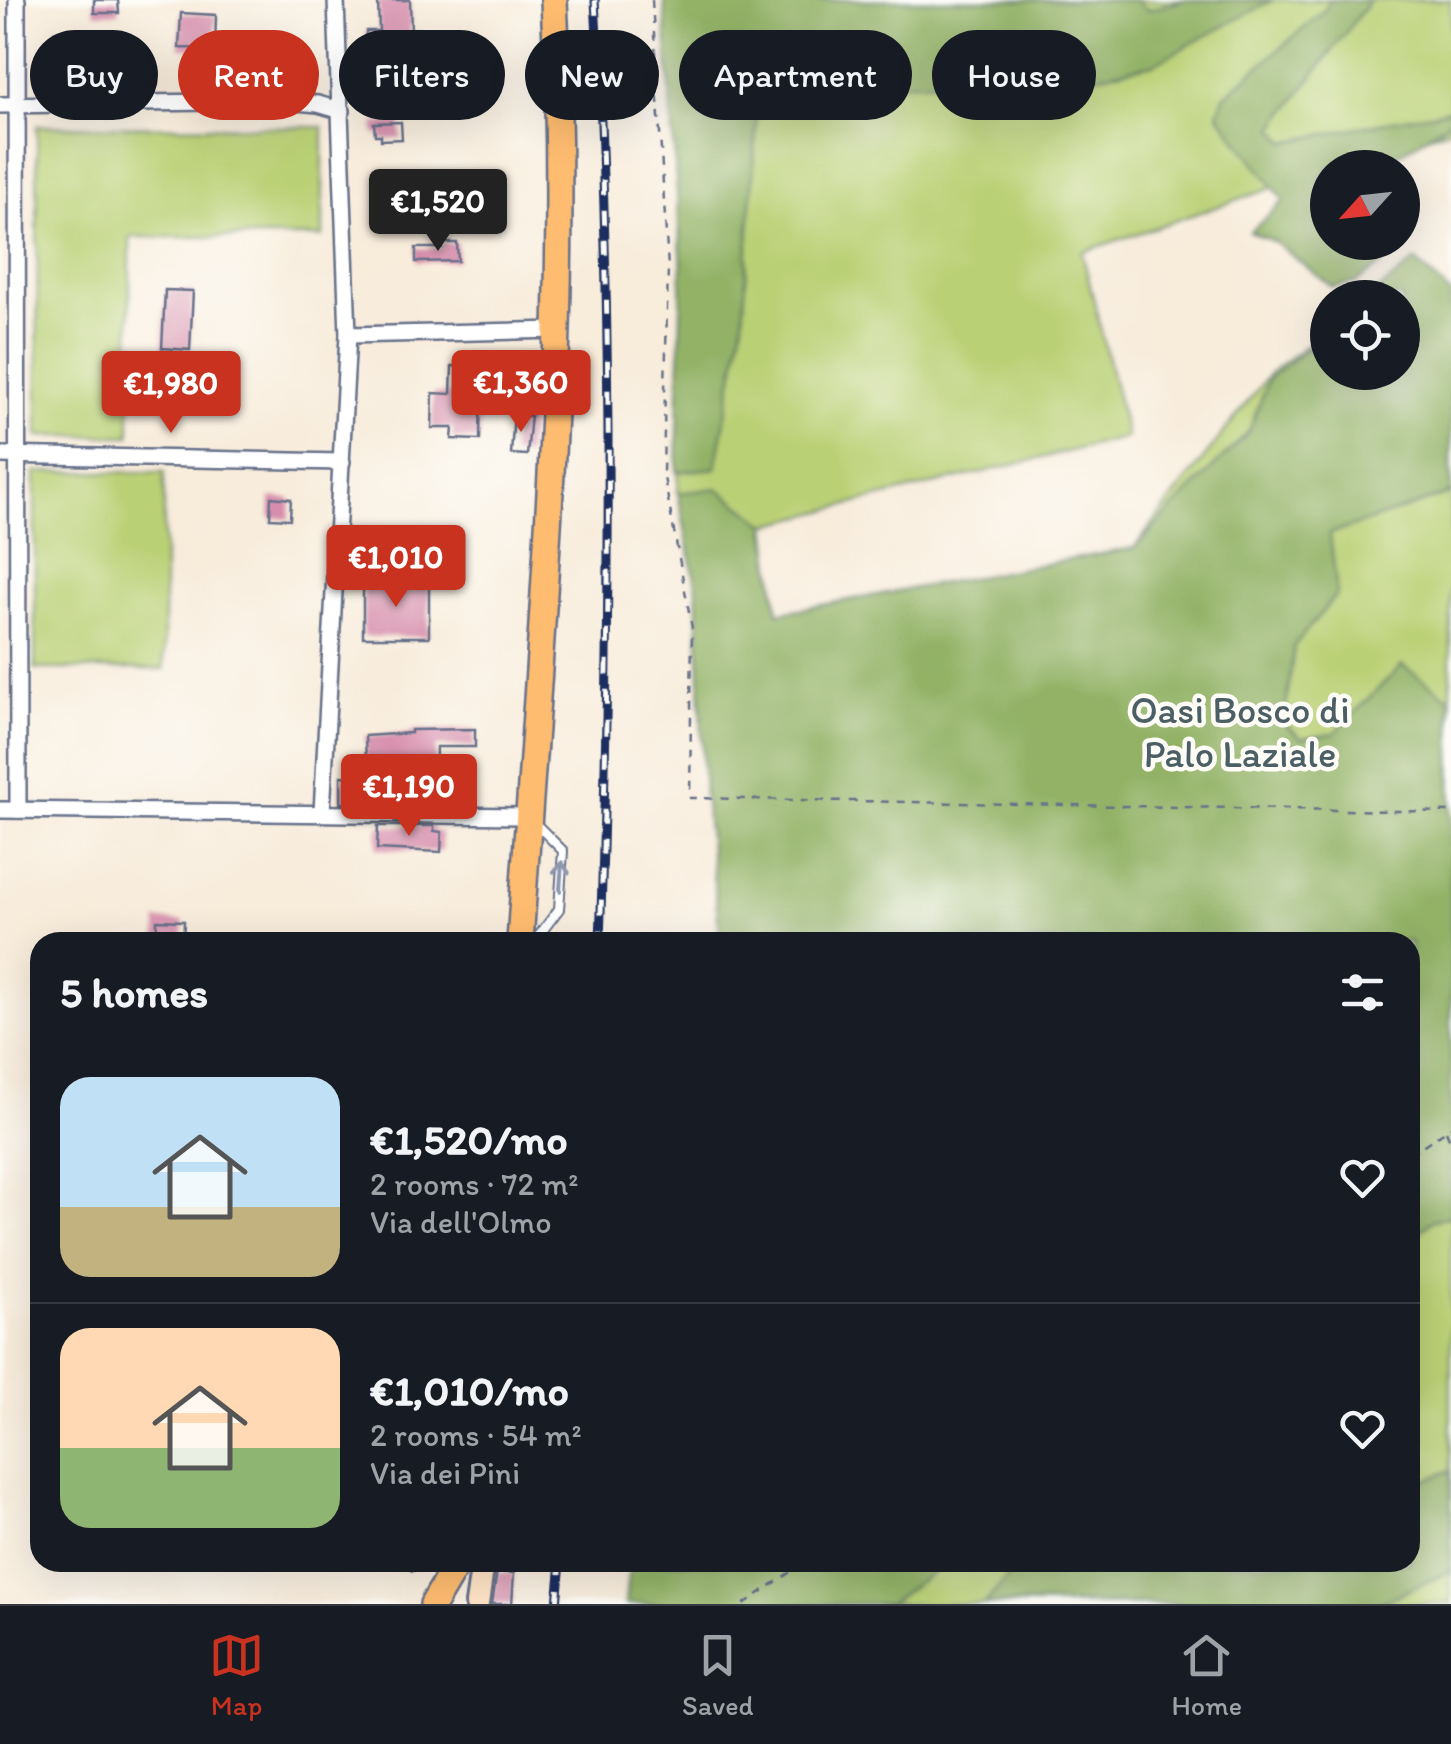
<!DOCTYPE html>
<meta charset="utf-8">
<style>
:root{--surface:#171b24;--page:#20242c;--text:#f1f3f6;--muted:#9ea1a6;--line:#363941;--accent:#c8321e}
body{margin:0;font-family:Itim,sans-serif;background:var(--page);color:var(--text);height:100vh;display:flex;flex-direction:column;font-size:38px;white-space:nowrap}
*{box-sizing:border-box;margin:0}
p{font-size:32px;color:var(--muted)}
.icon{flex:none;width:55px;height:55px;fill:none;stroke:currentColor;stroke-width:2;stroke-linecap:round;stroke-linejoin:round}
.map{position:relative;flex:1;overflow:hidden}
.side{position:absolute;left:30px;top:932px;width:1390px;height:640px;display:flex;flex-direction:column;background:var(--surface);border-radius:30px;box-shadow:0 10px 40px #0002}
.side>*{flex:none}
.top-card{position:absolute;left:30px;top:30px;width:1392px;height:90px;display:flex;gap:20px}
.needle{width:65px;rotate:243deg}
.tools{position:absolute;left:1310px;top:150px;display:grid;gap:20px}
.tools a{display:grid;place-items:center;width:110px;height:110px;border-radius:50%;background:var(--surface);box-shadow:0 10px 40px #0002;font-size:50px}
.price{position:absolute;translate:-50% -85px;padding:0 22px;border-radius:10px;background:var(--accent);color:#fff;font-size:32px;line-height:65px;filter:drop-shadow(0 2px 5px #0008)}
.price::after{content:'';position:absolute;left:50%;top:60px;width:30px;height:22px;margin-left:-15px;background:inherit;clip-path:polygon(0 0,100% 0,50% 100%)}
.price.selected{background:#222;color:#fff}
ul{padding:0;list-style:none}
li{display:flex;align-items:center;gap:30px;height:250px;padding:0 30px}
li+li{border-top:2px solid var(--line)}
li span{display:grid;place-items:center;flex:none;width:280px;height:200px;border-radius:30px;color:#555}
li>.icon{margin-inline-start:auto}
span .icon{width:120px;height:120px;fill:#fffc;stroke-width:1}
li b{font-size:42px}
h2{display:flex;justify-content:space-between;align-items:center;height:120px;padding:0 30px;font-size:42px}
.pill{padding:0 35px;border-radius:45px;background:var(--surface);box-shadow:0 10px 40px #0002;font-size:35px;line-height:90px}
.pill.selected{background:var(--accent);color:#fff}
.tabs{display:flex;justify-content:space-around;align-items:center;height:140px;border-top:2px solid var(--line);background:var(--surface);font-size:28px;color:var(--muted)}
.tabs a{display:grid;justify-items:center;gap:5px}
.tabs .selected{color:var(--accent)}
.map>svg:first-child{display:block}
.green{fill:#bad074;stroke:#6a8069;stroke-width:2.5}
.forest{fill:#93b266;stroke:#577062;stroke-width:2.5}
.building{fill:#d68baa}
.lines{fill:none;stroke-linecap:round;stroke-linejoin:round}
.lane-casing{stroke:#68718a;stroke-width:12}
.street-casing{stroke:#68718a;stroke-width:20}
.secondary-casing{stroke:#68718a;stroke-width:28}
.primary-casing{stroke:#68718a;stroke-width:30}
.path{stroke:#68718a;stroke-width:2.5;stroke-dasharray:8 8;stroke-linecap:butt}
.lane{stroke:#fff;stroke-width:8}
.street{stroke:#fff;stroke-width:15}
.secondary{stroke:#ffe4c6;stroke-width:22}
.primary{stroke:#febc70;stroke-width:25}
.rail-casing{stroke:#1b2f5e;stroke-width:9}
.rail{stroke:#fdfcf7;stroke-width:5;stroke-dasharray:15;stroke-linecap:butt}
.oneway{stroke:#8d97ae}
.labels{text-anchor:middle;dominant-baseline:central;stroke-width:9;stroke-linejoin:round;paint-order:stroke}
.park-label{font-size:38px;fill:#4b5f65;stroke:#fdfcf7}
</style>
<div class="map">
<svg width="1451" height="1604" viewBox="0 0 1451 1604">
<rect width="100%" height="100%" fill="#fdfcf7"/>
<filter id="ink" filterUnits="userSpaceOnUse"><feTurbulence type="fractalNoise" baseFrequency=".01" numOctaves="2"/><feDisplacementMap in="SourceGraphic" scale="20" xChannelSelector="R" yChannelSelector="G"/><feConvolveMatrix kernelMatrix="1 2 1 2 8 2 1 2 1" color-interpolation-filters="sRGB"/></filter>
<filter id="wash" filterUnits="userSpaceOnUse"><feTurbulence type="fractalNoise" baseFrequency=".0048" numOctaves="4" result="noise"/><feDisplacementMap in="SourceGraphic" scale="40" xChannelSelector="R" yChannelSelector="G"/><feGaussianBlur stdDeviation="2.25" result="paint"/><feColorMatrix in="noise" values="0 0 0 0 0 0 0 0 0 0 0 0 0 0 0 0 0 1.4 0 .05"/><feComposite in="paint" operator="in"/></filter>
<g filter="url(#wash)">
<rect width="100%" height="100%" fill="#f8ecdb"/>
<!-- green -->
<g class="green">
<path d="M 664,0 L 1451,0 L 1451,128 L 1082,252 L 1127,437 L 767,525 L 778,613 L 1134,548 L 1271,372 L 1327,330 L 1328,372 L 1402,372 L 1402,298 L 1451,296 L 1451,1604 L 625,1604 L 628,1575 L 636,1563 L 1410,1562 L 1410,942 L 721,942 L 704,795 L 697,589 L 678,493 L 682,266 Z"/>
<path d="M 37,126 L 323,127 L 323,237 L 130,237 L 130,436 L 38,436 Z"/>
<rect x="35" y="472" width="129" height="197"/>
</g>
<!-- forest -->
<g class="forest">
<path d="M 664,0 L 1136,0 L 1147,10 L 1185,0 L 1273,0 L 1153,64 L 1087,78 L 759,86 L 743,323 L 716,468 L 677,472 L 682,266 Z"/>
<path d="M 1328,0 L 1370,0 L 1274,128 L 1286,142 L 1451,109 L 1451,120 L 1380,167 L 1358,167 L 1346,156 L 1333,167 L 1328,168 L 1327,172 L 1320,180 L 1327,187 L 1328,242 L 1385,243 L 1397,254 L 1355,283 L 1332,287 L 1275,242 L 1250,232 L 1284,201 L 1218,114 L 1224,96 L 1325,10 Z"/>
<path d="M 1415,261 L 1451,294 L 1451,493 L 1330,534 L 1337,594 L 1294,646 L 1284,723 L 1301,738 L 1334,733 L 1402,665 L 1451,699 L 1451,1216 L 1431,1221 L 1410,1242 L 1410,942 L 721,942 L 704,795 L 697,589 L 678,493 L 717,488 L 766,524 L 778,613 L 1134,548 L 1249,431 L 1269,378 L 1327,332 L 1328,372 L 1402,372 L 1402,298 L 1370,297 Z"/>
<path d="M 1451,1470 L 1451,1571 L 1378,1604 L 984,1604 L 1014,1570 L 1034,1563 L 1160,1562 L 1166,1569 L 1197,1562 L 1410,1562 L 1410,1486 Z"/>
<path d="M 636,1563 L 636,1562 L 946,1563 L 888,1604 L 625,1604 L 628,1575 Z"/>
</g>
<g id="blocks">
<!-- building -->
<g class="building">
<path d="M 94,0 L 118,0 L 119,13 L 94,13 Z"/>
<path d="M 378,0 L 410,0 L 411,32 L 424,32 L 423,58 L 418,58 L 418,88 L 406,88 L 407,58 L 365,57 L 366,31 L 379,31 Z"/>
<path d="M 181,13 L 216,15 L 215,49 L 179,48 Z"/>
<path d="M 71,30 L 72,54 L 55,55 L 54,31 Z"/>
<path d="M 401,122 L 402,139 L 381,140 L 381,135 L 375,135 L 374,123 Z"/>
<path d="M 442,243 L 457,243 L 458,261 L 416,262 L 416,248 L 442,248 Z"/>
<path d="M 165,290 L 193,291 L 190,350 L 162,348 Z"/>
<path d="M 492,360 L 508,360 L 507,388 L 481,387 L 480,440 L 452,439 L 453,428 L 432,428 L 433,393 L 451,394 L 452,366 L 492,367 Z"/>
<path d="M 514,414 L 531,416 L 527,455 L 511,454 Z"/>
<path d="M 271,497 L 291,499 L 290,519 L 270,518 Z"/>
<path d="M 363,582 L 429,583 L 429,637 L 363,637 Z"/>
<path d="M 475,729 L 475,747 L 436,747 L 435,804 L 341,803 L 341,776 L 351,777 L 352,763 L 366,763 L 365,736 L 411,733 L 411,730 Z"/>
<path d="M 378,826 L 434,826 L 434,831 L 442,832 L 441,852 L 377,849 Z"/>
<path d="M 157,920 L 184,921 L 183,942 L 156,942 Z"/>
<path d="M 497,1572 L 514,1573 L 512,1604 L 492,1604 Z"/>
</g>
</g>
</g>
<g filter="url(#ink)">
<use href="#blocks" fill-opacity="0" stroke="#68718a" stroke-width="2.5"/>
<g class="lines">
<defs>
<g id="lane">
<path d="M 534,822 L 563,851 L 559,909 L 534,942"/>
<path d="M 413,1566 L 416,1562"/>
</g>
<g id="street">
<path d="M 17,0 L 18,810"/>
<path d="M 0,105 L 285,101 L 318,104 L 342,111"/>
<path d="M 348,335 L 558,330"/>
<path d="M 0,455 L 342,462"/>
<path d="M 0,810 L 528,816"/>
<path d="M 322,812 L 348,335 L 336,0"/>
</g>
<path id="secondary" d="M 477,1604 L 483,1562"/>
<g id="primary">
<path d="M 520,942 C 541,628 571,315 554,0"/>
<path d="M 433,1604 L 456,1565"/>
</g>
</defs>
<!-- lane casing -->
<use href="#lane" class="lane-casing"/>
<!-- street casing -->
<use href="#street" class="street-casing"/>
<!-- secondary casing -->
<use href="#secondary" class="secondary-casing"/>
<!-- primary casing -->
<use href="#primary" class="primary-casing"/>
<!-- path -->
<g class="path">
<path d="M 652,0 L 668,268 L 663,472 L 692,628 L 690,798 L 1451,812"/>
<path d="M 1446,1131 L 1451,1143"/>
<path d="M 1410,1154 L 1451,1127"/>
<path d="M 744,1604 L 805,1562"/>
</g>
<!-- lane -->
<use href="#lane" class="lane"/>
<!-- street -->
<use href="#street" class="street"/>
<!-- secondary -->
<use href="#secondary" class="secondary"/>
<!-- primary -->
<use href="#primary" class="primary"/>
<defs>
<g id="rail">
<path d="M 595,0 C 613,314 611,628 600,942"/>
<path d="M 557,1604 L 561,1562"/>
</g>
</defs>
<!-- rail casing -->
<use href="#rail" class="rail-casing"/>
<!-- rail -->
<use href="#rail" class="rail"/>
</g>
<!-- one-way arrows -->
<defs><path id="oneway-shaft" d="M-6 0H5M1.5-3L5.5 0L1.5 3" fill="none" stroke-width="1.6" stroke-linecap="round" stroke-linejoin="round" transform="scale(2.5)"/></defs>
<use class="oneway" href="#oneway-shaft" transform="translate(561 876) rotate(-86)"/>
</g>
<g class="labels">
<!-- park labels -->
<g class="park-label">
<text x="1240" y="710">Oasi Bosco di<tspan x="1240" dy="44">Palo Laziale</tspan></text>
</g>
</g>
</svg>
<div class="tools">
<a><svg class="needle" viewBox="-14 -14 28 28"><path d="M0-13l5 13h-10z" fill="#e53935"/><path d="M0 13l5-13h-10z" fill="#9ea1a6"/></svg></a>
<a><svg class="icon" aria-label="locate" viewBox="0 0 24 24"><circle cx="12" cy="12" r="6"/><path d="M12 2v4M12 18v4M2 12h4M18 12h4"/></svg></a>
</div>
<b class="price selected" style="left:438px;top:254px">€1,520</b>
<b class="price" style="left:521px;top:435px">€1,360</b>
<b class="price" style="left:171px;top:436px">€1,980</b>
<b class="price" style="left:396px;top:610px">€1,010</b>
<b class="price" style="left:409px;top:839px">€1,190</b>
<div class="top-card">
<a class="pill">Buy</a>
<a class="pill selected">Rent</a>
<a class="pill">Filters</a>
<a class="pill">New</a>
<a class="pill">Apartment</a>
<a class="pill">House</a>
</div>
<section class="side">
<h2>5 homes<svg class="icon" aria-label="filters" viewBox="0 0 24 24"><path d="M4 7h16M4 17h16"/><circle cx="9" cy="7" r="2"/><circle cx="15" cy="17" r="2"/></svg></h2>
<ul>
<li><span style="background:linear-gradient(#bfe0f5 65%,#c2b280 0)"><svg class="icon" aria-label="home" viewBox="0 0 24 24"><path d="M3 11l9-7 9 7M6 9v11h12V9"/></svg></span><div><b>€1,520/mo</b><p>2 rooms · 72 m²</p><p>Via dell'Olmo</p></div><svg class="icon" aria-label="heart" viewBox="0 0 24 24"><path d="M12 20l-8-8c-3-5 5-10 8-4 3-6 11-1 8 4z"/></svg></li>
<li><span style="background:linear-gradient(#ffd9b3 60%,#8fb573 0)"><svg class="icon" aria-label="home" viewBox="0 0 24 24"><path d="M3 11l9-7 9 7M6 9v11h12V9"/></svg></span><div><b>€1,010/mo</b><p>2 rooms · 54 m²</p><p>Via dei Pini</p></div><svg class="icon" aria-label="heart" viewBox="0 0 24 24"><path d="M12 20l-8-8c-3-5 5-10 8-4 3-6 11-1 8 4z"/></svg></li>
</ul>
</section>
</div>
<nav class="tabs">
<a class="selected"><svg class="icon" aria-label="map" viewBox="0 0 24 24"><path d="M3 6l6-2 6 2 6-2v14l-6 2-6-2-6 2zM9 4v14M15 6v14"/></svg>Map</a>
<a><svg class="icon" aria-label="saved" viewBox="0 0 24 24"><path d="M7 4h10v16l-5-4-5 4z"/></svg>Saved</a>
<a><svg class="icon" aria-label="home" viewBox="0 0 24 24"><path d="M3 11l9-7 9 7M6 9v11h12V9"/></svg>Home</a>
</nav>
